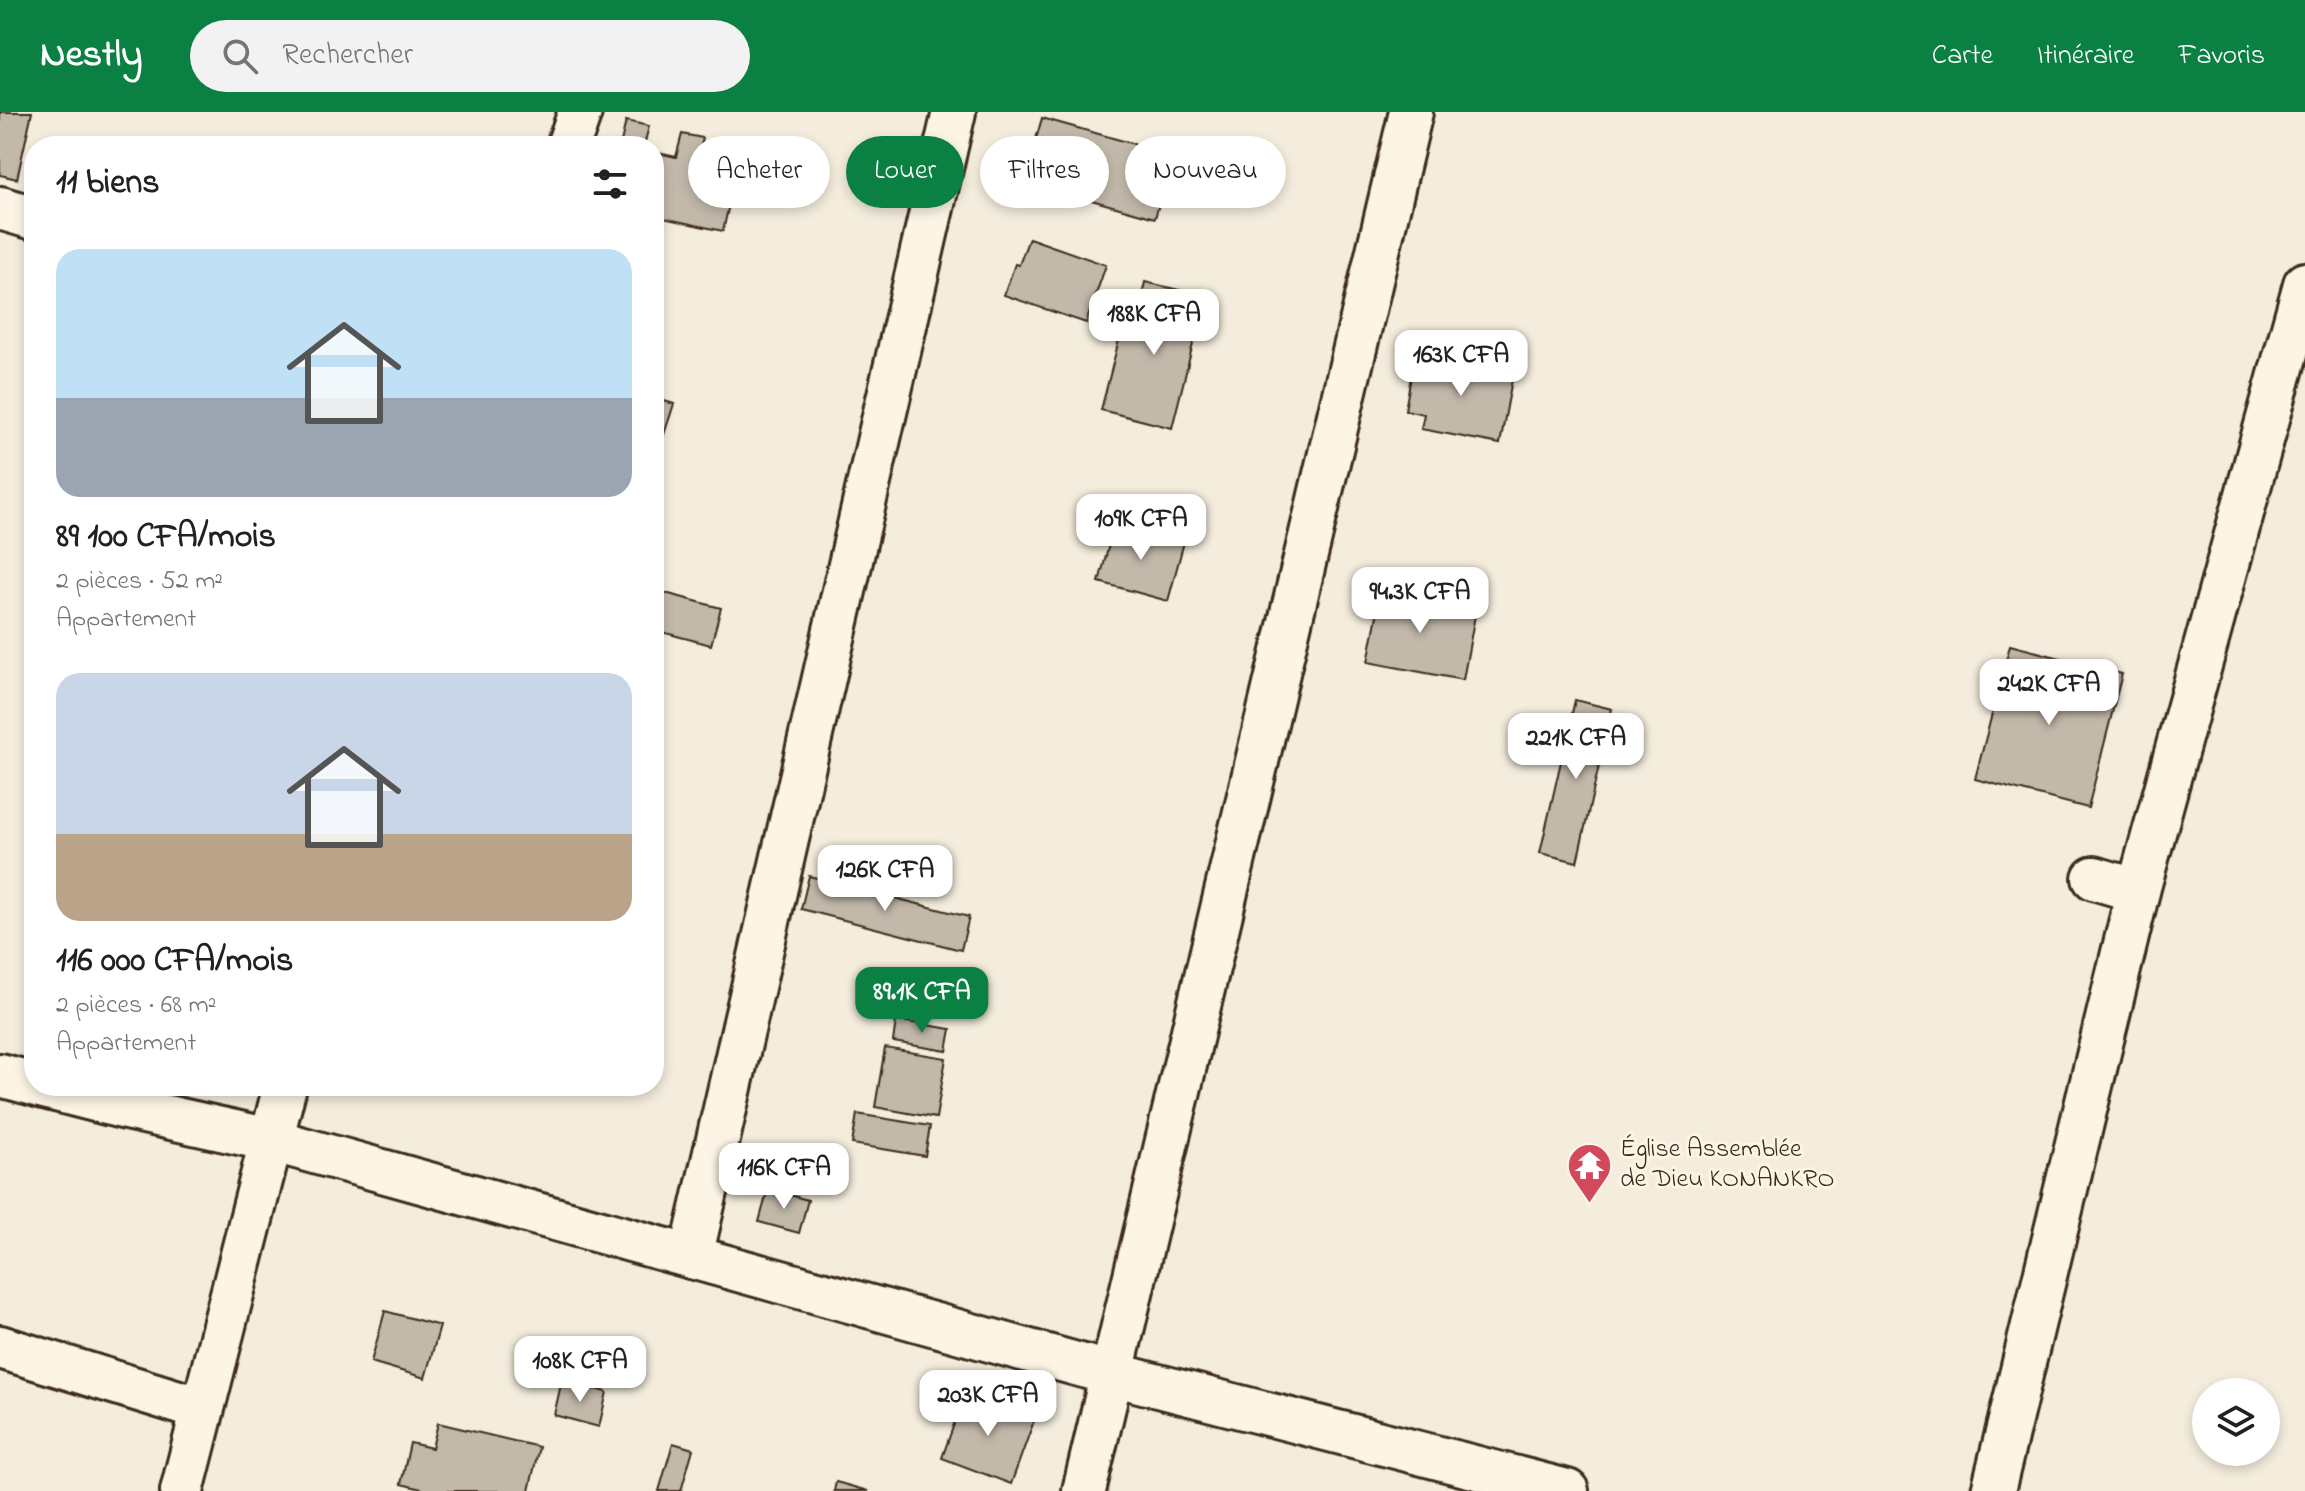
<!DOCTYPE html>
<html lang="fr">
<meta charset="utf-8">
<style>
:root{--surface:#fff;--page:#f2f2f2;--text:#202124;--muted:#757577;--accent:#0b8043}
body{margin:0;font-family:"Indie Flower",sans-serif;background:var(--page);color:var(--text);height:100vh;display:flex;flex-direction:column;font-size:30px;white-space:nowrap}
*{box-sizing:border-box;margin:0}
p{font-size:26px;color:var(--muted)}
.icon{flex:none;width:44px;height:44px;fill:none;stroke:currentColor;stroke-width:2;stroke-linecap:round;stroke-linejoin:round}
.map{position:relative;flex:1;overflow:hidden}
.drawer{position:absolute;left:24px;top:24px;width:640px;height:960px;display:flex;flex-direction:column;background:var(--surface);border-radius:32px;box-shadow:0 4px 12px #0003}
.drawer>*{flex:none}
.top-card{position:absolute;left:688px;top:24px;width:760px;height:72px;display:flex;gap:16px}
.tools{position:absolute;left:2192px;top:1266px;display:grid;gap:16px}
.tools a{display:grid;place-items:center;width:88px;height:88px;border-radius:50%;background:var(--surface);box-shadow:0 4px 12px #0003;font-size:40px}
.price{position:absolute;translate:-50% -68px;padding:0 18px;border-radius:16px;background:#fff;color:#222;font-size:26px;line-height:52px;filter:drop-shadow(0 2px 4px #0008)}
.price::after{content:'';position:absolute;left:50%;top:48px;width:24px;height:18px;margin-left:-12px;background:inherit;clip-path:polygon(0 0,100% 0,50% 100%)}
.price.selected{background:var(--accent);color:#fff}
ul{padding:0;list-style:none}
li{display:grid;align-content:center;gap:16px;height:424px;padding:0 32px}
li span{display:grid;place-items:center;height:248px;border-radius:24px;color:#555}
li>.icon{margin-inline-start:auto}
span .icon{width:144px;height:144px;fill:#fffc;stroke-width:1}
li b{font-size:34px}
h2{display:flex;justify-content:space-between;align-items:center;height:96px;padding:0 32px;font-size:34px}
.pill{padding:0 28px;border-radius:36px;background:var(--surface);box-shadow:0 4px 12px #0003;font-size:28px;line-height:72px}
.pill.selected{background:var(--accent);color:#fff}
header{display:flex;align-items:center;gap:48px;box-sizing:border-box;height:112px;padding:0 40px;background:var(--accent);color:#fff}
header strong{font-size:38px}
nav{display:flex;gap:44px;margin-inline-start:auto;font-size:28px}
.search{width:560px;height:72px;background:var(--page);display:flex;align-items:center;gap:20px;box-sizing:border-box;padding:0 28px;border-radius:44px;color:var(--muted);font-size:30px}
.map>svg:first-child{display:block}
.building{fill:#c3b9aa;stroke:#3b2a1e;stroke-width:2}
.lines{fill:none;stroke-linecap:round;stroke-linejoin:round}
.minor-casing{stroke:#3b2a1e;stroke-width:48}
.minor{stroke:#fcf5e5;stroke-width:42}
.labels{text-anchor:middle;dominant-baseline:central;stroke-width:6;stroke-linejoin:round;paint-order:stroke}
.poi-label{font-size:26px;fill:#3b2a1e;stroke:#fcf5e5;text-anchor:start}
</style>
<header>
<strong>Nestly</strong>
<div class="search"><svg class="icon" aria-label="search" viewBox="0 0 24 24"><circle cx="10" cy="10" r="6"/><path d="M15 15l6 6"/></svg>Rechercher</div>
<nav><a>Carte</a><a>Itinéraire</a><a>Favoris</a></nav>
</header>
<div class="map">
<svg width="2305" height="1379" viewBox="0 0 2305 1379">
<rect width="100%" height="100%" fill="#f4eddd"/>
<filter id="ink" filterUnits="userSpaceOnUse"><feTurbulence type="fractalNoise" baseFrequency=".0125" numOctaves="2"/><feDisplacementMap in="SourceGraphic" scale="16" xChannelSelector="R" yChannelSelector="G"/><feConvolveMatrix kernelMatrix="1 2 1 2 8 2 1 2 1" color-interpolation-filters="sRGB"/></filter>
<g filter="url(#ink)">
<!-- building -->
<g class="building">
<path d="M 0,0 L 32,0 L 17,67 L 0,63 Z"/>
<path d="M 1042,6 L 1173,43 L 1155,106 L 1024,69 Z"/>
<path d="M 626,9 L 649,14 L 644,34 L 620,34 Z"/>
<path d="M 682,22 L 703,26 L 697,50 L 720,55 L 725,31 L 742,35 L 723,119 L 654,104 L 654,40 L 676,45 Z"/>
<path d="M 1029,126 L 1106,153 L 1086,211 L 1004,183 L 1015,152 L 1019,153 Z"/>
<path d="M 1145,170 L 1205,184 L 1172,316 L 1101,298 L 1122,216 L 1134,219 Z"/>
<path d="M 1435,242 L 1514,257 L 1500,332 L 1421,317 L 1424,302 L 1405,298 L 1413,253 L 1433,257 Z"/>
<path d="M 654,286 L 674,292 L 655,350 L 654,349 Z"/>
<path d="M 1115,410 L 1184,430 L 1168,489 L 1099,470 Z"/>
<path d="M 1383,472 L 1433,483 L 1431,494 L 1475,503 L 1463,568 L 1368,550 Z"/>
<path d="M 654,478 L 721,496 L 711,533 L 654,518 Z"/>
<path d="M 2010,533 L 2122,562 L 2088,696 L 1975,667 Z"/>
<path d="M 1575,588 L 1612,597 L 1577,750 L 1540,741 Z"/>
<path d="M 809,764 L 969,805 L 961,838 L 801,797 Z"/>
<path d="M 896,908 L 951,917 L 947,939 L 893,930 Z"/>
<path d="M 885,936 L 946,946 L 936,1006 L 875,995 Z"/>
<path d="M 857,1002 L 930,1014 L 925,1044 L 852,1032 Z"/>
<path d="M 768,1077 L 808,1088 L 799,1121 L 759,1110 Z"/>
<path d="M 385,1199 L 440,1214 L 425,1266 L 371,1250 Z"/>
<path d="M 562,1268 L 607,1280 L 599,1315 L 554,1303 Z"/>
<path d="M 965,1281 L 1035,1306 L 1011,1372 L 942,1346 Z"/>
<path d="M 438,1311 L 539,1335 L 529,1379 L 422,1379 L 422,1377 L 401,1372 L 410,1331 L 432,1336 Z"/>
<path d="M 673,1331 L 693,1337 L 681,1379 L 659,1379 Z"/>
<path d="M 836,1370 L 868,1379 L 834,1379 Z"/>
</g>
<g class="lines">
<defs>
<g id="minor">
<path d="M 568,34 L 580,0"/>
<path d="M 0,96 L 34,106"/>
<path d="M 2094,766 L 2138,779"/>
<path d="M 0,963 L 34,972"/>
<path d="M 40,974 L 126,996 L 271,1028 L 1112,1262 L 1567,1379"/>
<path d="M 691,1145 L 954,0"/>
<path d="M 0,1235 L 201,1297"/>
<path d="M 182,1379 L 285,974"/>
<path d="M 1084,1379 L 1411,0"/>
<path d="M 1993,1379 L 2138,779 L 2305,172"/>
</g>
</defs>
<!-- minor casing -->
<use href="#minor" class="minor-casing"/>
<!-- minor -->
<use href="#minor" class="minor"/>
</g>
</g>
<!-- icons -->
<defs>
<symbol id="temple-pin" viewBox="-11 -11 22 30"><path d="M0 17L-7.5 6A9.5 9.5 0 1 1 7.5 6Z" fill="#d1495b" stroke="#fcf5e5"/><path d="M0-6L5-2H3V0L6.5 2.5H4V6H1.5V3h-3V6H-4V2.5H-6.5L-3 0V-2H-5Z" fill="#fff"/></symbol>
</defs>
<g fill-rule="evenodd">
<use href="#temple-pin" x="1564" y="1028" width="51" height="69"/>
</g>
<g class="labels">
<!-- poi labels -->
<g class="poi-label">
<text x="1620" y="1038">Église Assemblée<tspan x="1620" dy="30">de Dieu KONANKRO</tspan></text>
</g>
</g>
</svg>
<div class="tools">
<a><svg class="icon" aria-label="layers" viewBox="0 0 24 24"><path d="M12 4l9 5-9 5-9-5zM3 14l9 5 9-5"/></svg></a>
</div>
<b class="price" style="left:1154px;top:245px">188K CFA</b>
<b class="price" style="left:1461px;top:286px">163K CFA</b>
<b class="price" style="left:1141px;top:450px">109K CFA</b>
<b class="price" style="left:1420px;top:523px">94.3K CFA</b>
<b class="price" style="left:2049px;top:615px">242K CFA</b>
<b class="price" style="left:1576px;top:669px">221K CFA</b>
<b class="price" style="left:885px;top:801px">126K CFA</b>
<b class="price selected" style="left:922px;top:923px">89.1K CFA</b>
<b class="price" style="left:784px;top:1099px">116K CFA</b>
<b class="price" style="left:580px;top:1292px">108K CFA</b>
<b class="price" style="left:988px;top:1326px">203K CFA</b>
<div class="top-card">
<a class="pill">Acheter</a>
<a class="pill selected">Louer</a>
<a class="pill">Filtres</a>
<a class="pill">Nouveau</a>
</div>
<section class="drawer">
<h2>11 biens<svg class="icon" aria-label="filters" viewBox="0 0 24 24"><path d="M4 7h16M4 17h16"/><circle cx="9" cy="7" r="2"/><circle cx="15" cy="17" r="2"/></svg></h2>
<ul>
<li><span style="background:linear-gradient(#bfe0f5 60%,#9aa5b1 0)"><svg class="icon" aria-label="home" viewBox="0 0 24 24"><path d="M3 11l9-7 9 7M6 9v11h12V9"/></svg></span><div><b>89 100 CFA/mois</b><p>2 pièces · 52 m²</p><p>Appartement</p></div></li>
<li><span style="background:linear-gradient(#c9d6e8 65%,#b9a48a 0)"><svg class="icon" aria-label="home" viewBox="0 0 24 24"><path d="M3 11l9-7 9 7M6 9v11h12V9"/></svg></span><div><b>116 000 CFA/mois</b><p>2 pièces · 68 m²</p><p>Appartement</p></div></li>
</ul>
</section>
</div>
